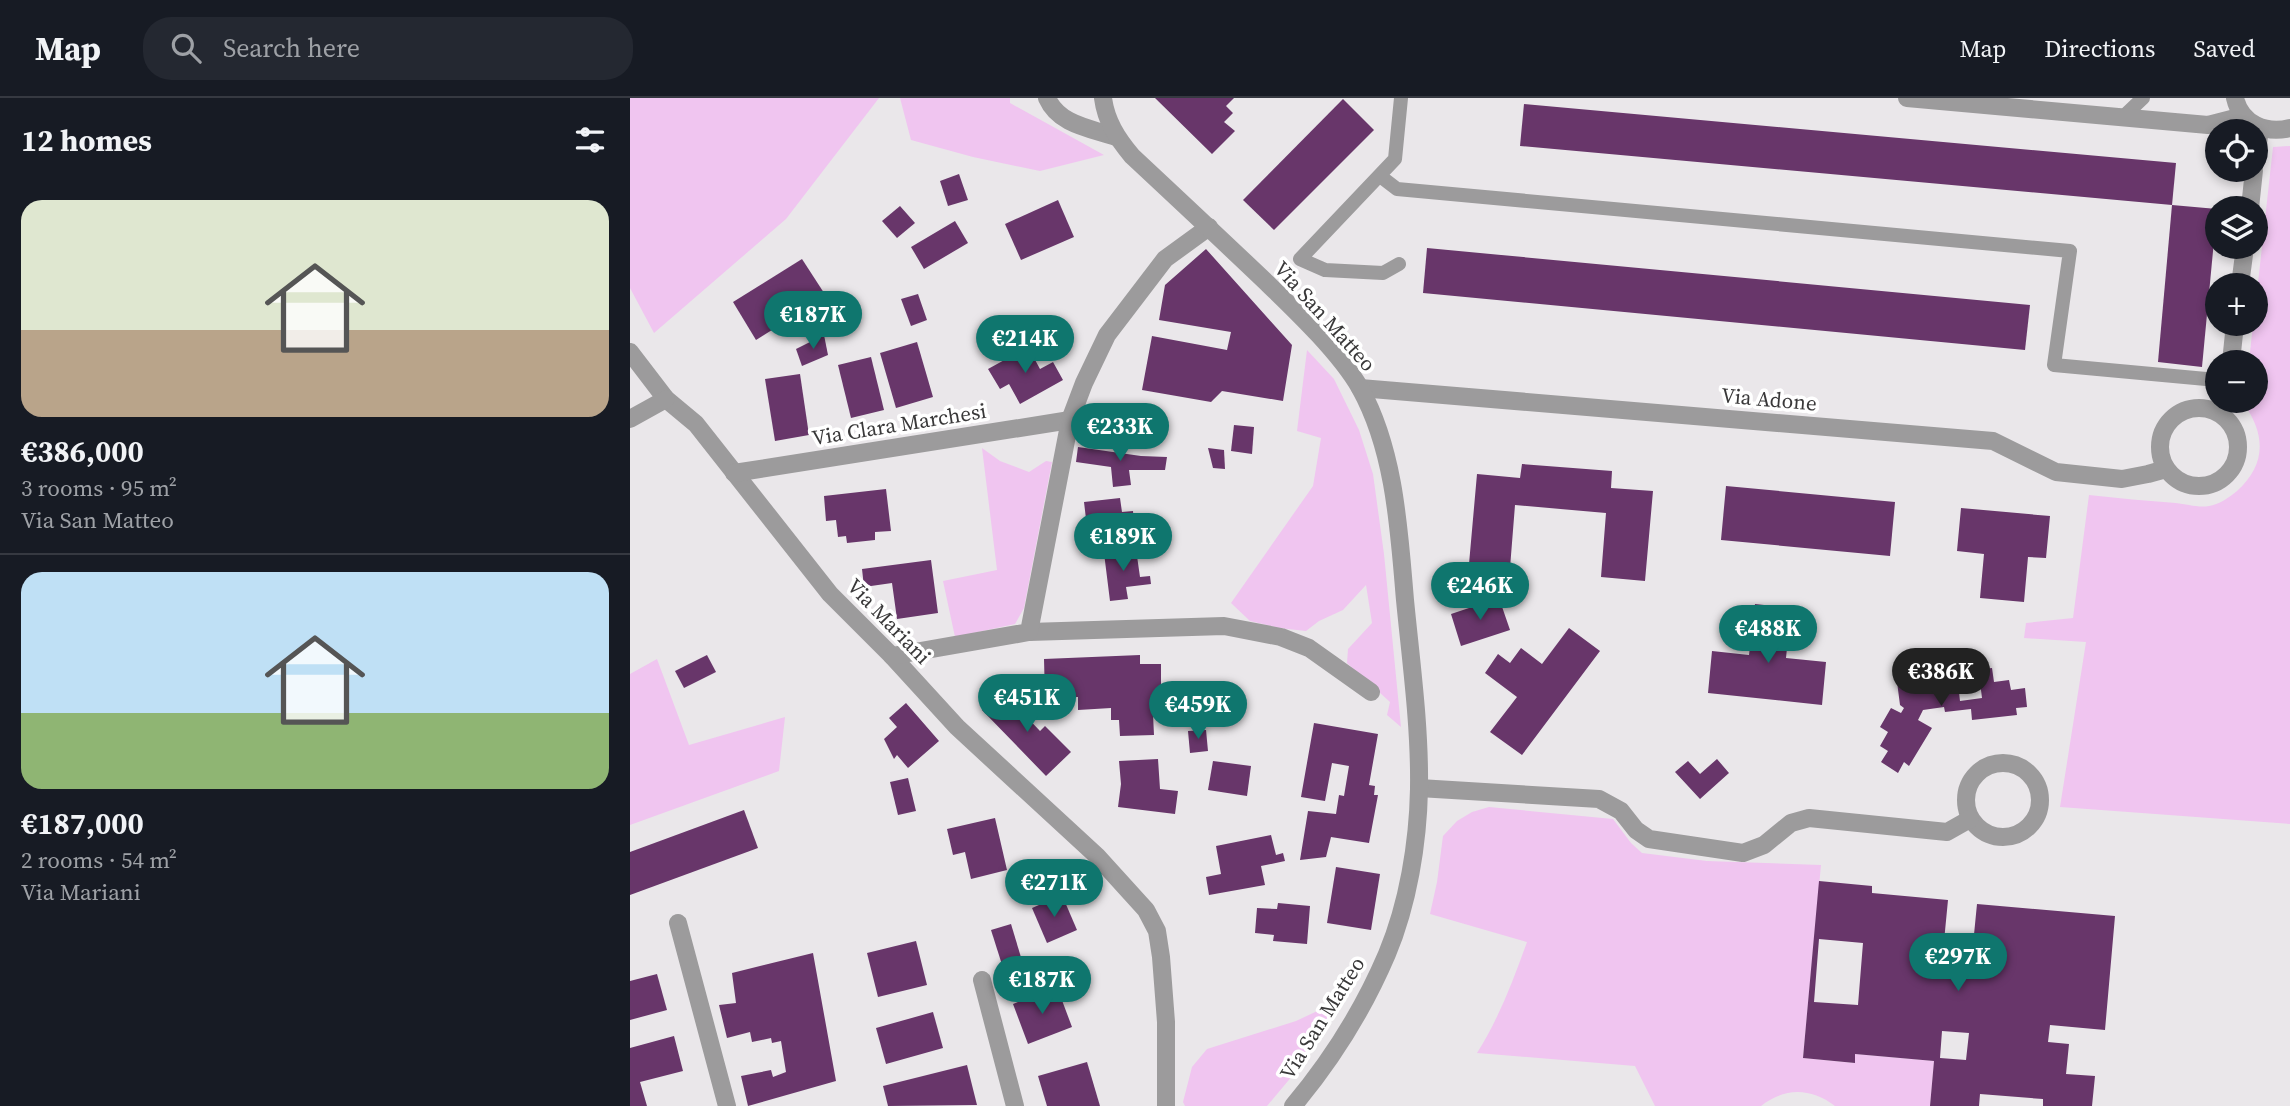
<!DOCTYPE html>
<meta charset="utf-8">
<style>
:root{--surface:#171b24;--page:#242831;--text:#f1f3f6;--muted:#9ea1a6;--line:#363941;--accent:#0f766e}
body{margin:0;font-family:"Source Serif 4",serif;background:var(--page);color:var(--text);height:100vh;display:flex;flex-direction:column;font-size:26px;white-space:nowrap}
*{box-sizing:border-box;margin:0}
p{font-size:23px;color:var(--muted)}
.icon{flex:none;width:38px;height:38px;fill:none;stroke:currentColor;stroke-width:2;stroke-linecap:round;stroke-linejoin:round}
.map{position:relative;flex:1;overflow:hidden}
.side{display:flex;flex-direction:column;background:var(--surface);width:630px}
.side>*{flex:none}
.fabs{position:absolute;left:1575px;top:21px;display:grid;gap:14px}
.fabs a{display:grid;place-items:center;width:63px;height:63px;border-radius:50%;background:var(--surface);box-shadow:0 4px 10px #0003;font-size:35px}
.price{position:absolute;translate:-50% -60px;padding:0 16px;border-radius:24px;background:var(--accent);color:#fff;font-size:23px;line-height:46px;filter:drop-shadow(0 2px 4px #0008)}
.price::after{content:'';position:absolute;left:50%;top:42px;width:21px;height:16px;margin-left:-10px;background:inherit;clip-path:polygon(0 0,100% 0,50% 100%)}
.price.on{background:#222;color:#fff}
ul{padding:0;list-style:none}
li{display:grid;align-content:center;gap:14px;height:371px;padding:0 21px}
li+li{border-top:2px solid var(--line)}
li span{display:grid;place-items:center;height:217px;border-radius:21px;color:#555}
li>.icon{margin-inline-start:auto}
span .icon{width:126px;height:126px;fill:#fffc;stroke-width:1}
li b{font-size:30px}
h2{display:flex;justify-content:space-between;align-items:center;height:84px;padding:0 21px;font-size:30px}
header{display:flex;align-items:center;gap:42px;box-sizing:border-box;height:98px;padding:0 35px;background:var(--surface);border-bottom:2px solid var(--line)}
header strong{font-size:33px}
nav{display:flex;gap:38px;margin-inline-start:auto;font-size:24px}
.search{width:490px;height:63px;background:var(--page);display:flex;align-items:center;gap:18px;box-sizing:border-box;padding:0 24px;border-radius:28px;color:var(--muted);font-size:26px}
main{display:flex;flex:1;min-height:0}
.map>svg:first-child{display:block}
.green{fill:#f0c5f0}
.building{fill:#68366a;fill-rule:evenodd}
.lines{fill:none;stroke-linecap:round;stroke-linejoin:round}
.service{stroke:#9c9b9c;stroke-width:14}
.minor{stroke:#9c9b9c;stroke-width:18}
.tertiary{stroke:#9c9b9c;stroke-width:18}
.labels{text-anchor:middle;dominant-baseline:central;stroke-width:7;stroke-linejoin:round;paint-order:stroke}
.street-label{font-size:21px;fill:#393839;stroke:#fff}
</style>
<header>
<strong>Map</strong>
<div class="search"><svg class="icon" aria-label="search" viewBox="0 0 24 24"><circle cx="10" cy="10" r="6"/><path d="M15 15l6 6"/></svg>Search here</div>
<nav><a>Map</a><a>Directions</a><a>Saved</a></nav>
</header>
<main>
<section class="side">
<h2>12 homes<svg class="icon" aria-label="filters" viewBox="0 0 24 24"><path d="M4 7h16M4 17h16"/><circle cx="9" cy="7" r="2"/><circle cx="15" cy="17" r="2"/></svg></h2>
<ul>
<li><span style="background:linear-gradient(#dfe7d0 60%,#b9a48a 0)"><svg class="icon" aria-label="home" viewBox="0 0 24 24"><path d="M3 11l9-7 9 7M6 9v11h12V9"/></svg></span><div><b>€386,000</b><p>3 rooms · 95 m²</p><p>Via San Matteo</p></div></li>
<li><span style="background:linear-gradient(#bfe0f5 65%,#8fb573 0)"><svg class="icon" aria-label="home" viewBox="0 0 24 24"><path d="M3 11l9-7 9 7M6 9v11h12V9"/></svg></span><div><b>€187,000</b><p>2 rooms · 54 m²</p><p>Via Mariani</p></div></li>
</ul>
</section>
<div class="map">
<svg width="1660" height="1008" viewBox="0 0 1660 1008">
<rect width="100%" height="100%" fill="#eae7ea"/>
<!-- green -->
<g class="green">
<path d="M 0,0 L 249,0 L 156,121 L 24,235 L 0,190 Z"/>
<path d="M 270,0 L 380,0 L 380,5 L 474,57 L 410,73 L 343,59 L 281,42 Z"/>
<path d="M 1660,48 L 1660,726 L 1430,709 L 1456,544 L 1394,540 L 1396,525 L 1443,520 L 1459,397 C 1488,400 1517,403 1546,405 C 1556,406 1569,410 1579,408 C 1588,407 1600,399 1607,393 C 1636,367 1636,337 1614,306 L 1614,303 L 1626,303 L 1626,264 L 1619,264 L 1623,226 L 1626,226 L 1626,203 L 1643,49 Z"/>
<path d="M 677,252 L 704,281 L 729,332 L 743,376 L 754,456 L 771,629 L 757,617 L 760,604 L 717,565 L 718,551 L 742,525 L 736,487 L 713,512 L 689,523 L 676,533 L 649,530 L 620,523 L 601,505 L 683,388 L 691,340 L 667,333 Z"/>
<path d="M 352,350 L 370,363 L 399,374 L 416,363 L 422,364 L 394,510 L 385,526 L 325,539 L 313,483 L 367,472 Z"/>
<path d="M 27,561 L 59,647 L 155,619 L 149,673 L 0,727 L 0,576 Z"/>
<path d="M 859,709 L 983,721 L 1001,745 L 1012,755 L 1077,763 L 1191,767 L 1173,960 L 1224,965 L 1225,956 L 1304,963 L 1300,1008 L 1205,1008 C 1181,990 1155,989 1131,1008 L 1025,1008 L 1005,968 L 847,955 C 869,920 883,883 897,844 L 800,816 L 807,784 L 813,738 L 827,723 L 842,714 Z"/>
<path d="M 713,901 L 663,977 L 637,1008 L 555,1008 L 553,1004 L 562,969 L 577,951 L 666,923 Z"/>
</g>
<!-- building -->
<g class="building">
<path d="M 525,0 L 604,0 L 596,8 L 603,15 L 594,24 L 605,33 L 582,56 Z"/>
<path d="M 713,1 L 744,32 L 644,132 L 613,102 Z"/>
<path d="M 894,6 L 1546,65 L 1542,107 L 890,48 Z"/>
<path d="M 329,76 L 338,102 L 318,108 L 310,83 Z"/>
<path d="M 428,102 L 444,139 L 391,162 L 375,126 Z"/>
<path d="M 1542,107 L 1587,111 L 1572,269 L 1528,264 Z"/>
<path d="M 270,108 L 285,125 L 267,140 L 252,123 Z"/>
<path d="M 325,123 L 338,145 L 294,171 L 281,149 Z"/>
<path d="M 797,150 L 1400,207 L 1395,252 L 793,195 Z"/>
<path d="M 576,151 L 662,247 L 653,303 L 592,293 L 581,304 L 512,292 L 522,238 L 597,252 L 601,234 L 529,222 L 535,187 Z"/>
<path d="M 172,161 L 196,198 L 126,242 L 103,204 Z"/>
<path d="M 288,196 L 297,222 L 281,228 L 271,201 Z"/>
<path d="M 194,237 L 198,257 L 172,268 L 166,251 Z"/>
<path d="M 287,244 L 303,299 L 266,310 L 250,255 Z"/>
<path d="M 398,249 L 410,271 L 423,264 L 433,282 L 390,306 L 379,286 L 370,291 L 358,271 Z"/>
<path d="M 241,259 L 254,312 L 221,320 L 208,267 Z"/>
<path d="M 170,276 L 179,337 L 145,343 L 135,281 Z"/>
<path d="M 604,327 L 624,329 L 622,356 L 601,353 Z"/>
<path d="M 448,349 L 511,358 L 537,359 L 535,372 L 499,372 L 501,387 L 483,389 L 481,369 L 446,364 Z"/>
<path d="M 578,350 L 594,352 L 595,371 L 583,370 Z"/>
<path d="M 892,366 L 982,373 L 981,390 L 1023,393 L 1015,483 L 971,479 L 976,415 L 885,407 L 880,470 L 839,466 L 847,376 L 890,380 Z"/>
<path d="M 1096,388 L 1265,404 L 1260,458 L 1091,442 Z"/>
<path d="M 256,391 L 261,433 L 245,434 L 245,442 L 217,445 L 216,438 L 208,439 L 206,422 L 196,423 L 194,398 Z"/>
<path d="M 490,400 L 492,414 L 503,413 L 505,441 L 459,446 L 454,404 Z"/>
<path d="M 1331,410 L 1420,418 L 1416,460 L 1398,459 L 1394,504 L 1350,500 L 1354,456 L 1327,453 Z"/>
<path d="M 506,451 L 510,479 L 520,478 L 521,486 L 496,489 L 498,501 L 480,503 L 474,455 Z"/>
<path d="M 301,462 L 308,515 L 267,521 L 262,485 L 234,489 L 232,471 Z"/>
<path d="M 869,500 L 880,532 L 831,548 L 821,516 Z"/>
<path d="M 1125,506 L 1161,510 L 1156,560 L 1196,564 L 1192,607 L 1078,595 L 1082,553 L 1119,557 Z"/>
<path d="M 939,530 L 970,553 L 892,657 L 860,634 L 887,599 L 855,575 L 868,556 L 880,565 L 891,550 L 912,566 Z"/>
<path d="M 77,557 L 86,574 L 54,590 L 45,573 Z"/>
<path d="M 510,557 L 510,566 L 531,566 L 531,593 L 557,592 L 558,621 L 533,622 L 532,615 L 523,616 L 524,637 L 490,638 L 489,622 L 481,622 L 481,610 L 448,612 L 448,599 L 415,600 L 414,561 Z"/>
<path d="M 1326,569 L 1330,603 L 1352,600 L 1350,584 L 1344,585 L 1342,572 L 1362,570 L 1364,584 L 1379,582 L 1381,592 L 1395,590 L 1397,609 L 1386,610 L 1387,617 L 1342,622 L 1341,611 L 1315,614 L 1314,609 L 1293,612 L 1288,622 L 1302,630 L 1279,668 L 1274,664 L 1268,675 L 1251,664 L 1258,653 L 1250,648 L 1258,634 L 1250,629 L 1261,610 L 1271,615 L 1274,610 L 1270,607 L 1266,576 Z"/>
<path d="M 372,593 L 410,633 L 415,628 L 441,654 L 416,678 L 352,612 Z"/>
<path d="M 276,605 L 309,643 L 278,670 L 267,657 L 264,661 L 254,641 L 267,629 L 259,620 Z"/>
<path d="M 684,625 L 748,636 L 739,687 L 745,688 L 744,697 L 748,697 L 739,745 L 701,739 L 696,759 L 670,762 L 678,713 L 706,716 L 709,697 L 714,698 L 719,668 L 702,665 L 695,703 L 671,699 Z"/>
<path d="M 576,632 L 578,653 L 560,655 L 558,633 Z"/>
<path d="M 528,661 L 530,691 L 548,693 L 545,716 L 488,709 L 491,686 L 489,663 Z"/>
<path d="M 1087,661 L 1099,675 L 1070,701 L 1045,674 L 1058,663 L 1070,676 Z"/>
<path d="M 583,663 L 621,668 L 617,698 L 578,692 Z"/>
<path d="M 278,680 L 286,713 L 268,717 L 260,684 Z"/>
<path d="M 114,712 L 128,750 L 0,797 L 0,754 Z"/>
<path d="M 365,720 L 377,772 L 341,781 L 335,754 L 323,757 L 317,731 Z"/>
<path d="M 641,737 L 646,757 L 653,755 L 655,763 L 631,768 L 635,787 L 579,797 L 576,779 L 591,776 L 586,748 Z"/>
<path d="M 456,762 L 470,777 L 445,788 L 437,770 Z"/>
<path d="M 706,769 L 750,776 L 741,832 L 697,825 Z"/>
<path d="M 1189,783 L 1242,788 L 1242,795 L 1318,802 L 1312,864 L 1341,867 L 1347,806 L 1485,818 L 1475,932 L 1420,927 L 1418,944 L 1439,946 L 1436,976 L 1465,978 L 1462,1008 L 1413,1008 L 1413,1001 L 1350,996 L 1349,1008 L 1300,1008 L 1304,963 L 1225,956 L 1225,965 L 1173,960 ZM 1189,841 L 1233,845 L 1228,907 L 1184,904 ZM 1312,933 L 1339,935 L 1336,962 L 1310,960 Z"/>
<path d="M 432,797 L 447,832 L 417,845 L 402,810 Z"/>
<path d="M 648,805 L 680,808 L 677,846 L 643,843 L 644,837 L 625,835 L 627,810 L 647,811 Z"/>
<path d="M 381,826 L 393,866 L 374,873 L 361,832 Z"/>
<path d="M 286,843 L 297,887 L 248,899 L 237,855 Z"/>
<path d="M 183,855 L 206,983 L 118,1008 L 111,978 L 141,972 L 143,979 L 156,974 L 151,943 L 142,945 L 141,940 L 122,944 L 120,934 L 97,940 L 89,907 L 106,905 L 102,875 Z"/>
<path d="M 27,876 L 37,912 L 0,922 L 0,883 Z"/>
<path d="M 427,889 L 442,929 L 398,946 L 383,906 Z"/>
<path d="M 303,914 L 313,950 L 256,966 L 246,930 Z"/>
<path d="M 44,938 L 53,973 L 10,984 L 17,1008 L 0,1008 L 0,950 Z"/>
<path d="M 457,964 L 470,1008 L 417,1008 L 408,978 Z"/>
<path d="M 337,967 L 347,1007 L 258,1008 L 253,988 Z"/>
</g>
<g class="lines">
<!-- service -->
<g class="service">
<path d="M 1493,19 L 1513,0"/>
<path d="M 750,78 L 767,91 L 1440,153 L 1424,267 L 1587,282"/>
<path d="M 769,166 L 753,175 L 695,172 L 670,161 L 765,61 L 771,0"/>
</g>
<!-- minor -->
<g class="minor">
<path d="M 1277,0 L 1578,27 L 1613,18"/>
<path d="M 1605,0 C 1611,26 1636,36 1660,30"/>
<path d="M 1626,62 L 1630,30"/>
<path d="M 1620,110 L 1624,72"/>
<path d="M 1610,187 L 1615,149"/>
<path d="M 0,254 L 36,301 L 66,326 L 200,496 L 262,558 L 327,629 L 467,758 L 516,812 L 527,833 L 531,859 L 536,924 L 536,1008"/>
<path d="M 1601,264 L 1605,226"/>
<path d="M 730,290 L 1363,343 L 1426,374 L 1492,381 L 1518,376 L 1536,371"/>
<circle cx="1569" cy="349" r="39"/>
<path d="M 0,321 L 36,301"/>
<path d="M 104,375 L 440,322"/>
<path d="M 399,534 L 594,528 L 651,539 L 679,550 L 741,594"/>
<path d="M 262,558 L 399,534 L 440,322 L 454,285 L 477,237 L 535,161 L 579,129"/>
<circle cx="1373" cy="702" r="37"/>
<path d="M 789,690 L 969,701 L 991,713 L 1006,732 L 1019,741 L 1113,755 L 1134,747 L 1161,725 L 1179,720 L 1317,734 L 1340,721"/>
<path d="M 48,825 L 97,1008"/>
<path d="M 352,882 L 385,1008"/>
</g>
<!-- tertiary -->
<g class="tertiary">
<path d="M 417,0 C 429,27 460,30 486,39"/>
<path d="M 473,0 C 476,23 487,40 502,58 C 547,100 592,142 637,185 C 666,213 710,255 730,290 C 765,353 769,432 775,502 C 781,564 790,628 789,691 C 788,745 778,806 757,856 C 734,910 700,964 663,1008"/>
</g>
</g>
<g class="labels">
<!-- street labels -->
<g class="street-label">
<text transform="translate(695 218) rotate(48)">Via San Matteo</text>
<text transform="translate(1139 301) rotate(5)">Via Adone</text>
<text transform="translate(269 326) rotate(-9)">Via Clara Marchesi</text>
<text transform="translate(259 523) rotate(46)">Via Mariani</text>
<text transform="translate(692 920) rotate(-58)">Via San Matteo</text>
</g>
</g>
</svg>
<div class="fabs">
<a><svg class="icon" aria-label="locate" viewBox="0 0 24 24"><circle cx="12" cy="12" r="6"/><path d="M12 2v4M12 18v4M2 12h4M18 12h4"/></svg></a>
<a><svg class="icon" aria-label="layers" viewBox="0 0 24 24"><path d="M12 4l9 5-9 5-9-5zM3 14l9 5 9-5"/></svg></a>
<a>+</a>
<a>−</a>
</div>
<b class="price" style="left:183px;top:253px">€187K</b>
<b class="price" style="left:395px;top:277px">€214K</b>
<b class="price" style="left:490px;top:365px">€233K</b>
<b class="price" style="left:493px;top:475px">€189K</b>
<b class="price" style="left:850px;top:524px">€246K</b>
<b class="price" style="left:1138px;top:567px">€488K</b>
<b class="price on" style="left:1311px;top:610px">€386K</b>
<b class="price" style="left:397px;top:636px">€451K</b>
<b class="price" style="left:568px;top:643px">€459K</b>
<b class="price" style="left:424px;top:821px">€271K</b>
<b class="price" style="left:1328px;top:895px">€297K</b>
<b class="price" style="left:412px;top:918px">€187K</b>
</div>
</main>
